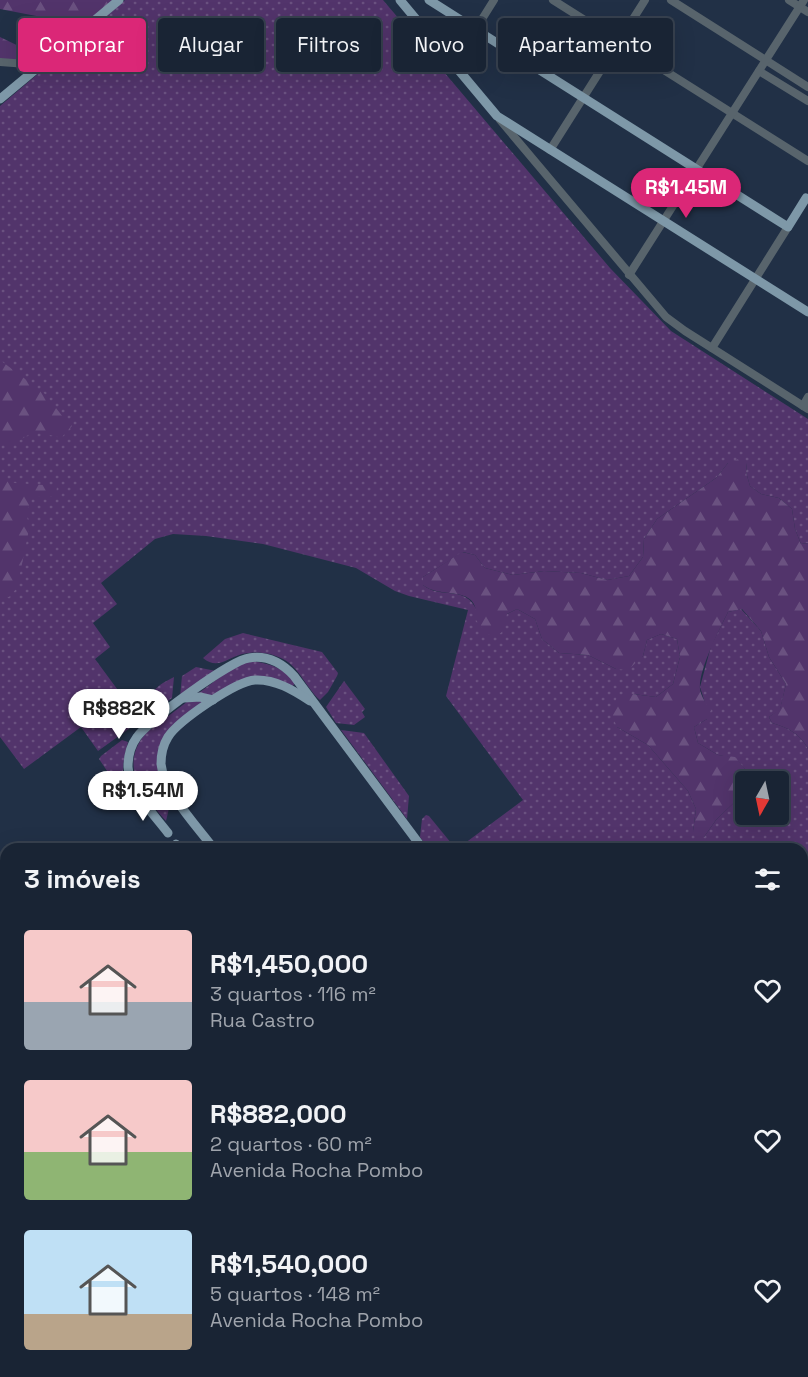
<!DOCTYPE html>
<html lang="pt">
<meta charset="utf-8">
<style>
:root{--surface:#192434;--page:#222c3c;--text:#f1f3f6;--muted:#9fa4ac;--line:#37414f;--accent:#db2777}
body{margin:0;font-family:"Space Grotesk",sans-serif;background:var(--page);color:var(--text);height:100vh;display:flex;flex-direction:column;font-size:22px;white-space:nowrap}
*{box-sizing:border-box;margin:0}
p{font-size:20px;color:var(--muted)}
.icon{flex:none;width:33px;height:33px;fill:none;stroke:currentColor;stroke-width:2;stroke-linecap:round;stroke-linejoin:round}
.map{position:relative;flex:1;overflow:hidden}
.panel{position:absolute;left:0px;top:843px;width:808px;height:534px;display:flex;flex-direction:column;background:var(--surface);border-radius:18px 18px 0 0;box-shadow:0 6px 24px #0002,0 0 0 2px var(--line)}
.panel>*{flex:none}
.hud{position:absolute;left:18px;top:18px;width:772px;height:54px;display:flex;gap:12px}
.needle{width:39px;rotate:189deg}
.fabs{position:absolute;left:735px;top:771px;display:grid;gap:12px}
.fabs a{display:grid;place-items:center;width:54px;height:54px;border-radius:6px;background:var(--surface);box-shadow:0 6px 24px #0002,0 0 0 2px var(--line);font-size:30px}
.price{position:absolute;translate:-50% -51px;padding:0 14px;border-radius:21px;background:#fff;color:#222;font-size:20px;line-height:39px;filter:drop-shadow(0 2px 3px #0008)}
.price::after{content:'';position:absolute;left:50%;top:36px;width:18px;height:14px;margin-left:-9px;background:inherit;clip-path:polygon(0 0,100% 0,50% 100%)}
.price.selected{background:var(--accent);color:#fff}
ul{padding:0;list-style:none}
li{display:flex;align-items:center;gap:18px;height:150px;padding:0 24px}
li span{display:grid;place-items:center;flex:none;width:168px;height:120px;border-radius:6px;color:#555}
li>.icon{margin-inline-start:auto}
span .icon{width:72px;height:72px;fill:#fffc;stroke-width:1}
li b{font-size:26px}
h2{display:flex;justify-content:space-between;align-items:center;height:72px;padding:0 24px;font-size:26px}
.tag{padding:0 21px;border-radius:6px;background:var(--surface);box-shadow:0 6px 24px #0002,0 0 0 2px var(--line);font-size:21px;line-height:54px}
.tag.selected{background:var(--accent);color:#fff}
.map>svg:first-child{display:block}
.grass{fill:url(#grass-dots)}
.forest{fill:url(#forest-firs)}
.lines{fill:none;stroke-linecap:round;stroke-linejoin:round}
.stream{stroke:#00707e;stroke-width:1.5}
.taxiway{stroke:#556276;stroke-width:15}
.runway{stroke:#556276;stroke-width:36}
.minor{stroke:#58646c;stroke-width:8}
.major{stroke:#7e98a8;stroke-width:9}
</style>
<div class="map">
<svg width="808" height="1377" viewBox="0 0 808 1377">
<defs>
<pattern id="grass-dots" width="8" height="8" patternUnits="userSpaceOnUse" patternTransform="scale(1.5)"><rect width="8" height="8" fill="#52346b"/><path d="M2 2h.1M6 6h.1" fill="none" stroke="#6a5180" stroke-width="1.8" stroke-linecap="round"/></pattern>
<pattern id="forest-firs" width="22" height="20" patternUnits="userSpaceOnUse" patternTransform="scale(1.5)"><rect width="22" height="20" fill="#52346b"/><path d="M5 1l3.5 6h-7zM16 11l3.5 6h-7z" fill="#6a5180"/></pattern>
</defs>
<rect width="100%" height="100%" fill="#213046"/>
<!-- grass -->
<g class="grass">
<path d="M 125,0 L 383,0 L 610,268 L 671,331 L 808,419 L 808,543 L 801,544 L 795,529 L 792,509 L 779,498 L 761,494 L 750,486 L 746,472 L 747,463 L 728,463 L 716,478 L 657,519 L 644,539 L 643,557 L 629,576 L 607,580 L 581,573 L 544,571 L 513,575 L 485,568 L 475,555 L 463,552 L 423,577 L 423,585 C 441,600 466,584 477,611 L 507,614 L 517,609 L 535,619 L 542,639 L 559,653 L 588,655 L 616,669 L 643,656 L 647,640 L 661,634 L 677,639 L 680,657 L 673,684 L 656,697 L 633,694 L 617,727 L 648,745 L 688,791 L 696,809 L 693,831 L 704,837 L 716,820 L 745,792 L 746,814 L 778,814 L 778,782 L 747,781 L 746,770 L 735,758 L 718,755 L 698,743 L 694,727 L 707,719 L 705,703 L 700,687 L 711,646 L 728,612 L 741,609 L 761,631 L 769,657 L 786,684 L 780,710 L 769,717 L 772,723 C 787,727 801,734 808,749 L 808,921 L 803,923 L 802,849 L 457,849 L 523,800 L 446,696 L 468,610 L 409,596 L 395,591 L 356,568 L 263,544 L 206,536 L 173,534 L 155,539 L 101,583 L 117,604 L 93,623 L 110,647 L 95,659 L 123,697 L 131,703 C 150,702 148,695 160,685 C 164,682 170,679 174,677 L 172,698 L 98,751 L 81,727 L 24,769 L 0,737 L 0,106 Z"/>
<path d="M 243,633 L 322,652 L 338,673 L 337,676 L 328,692 L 320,700 C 306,688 300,668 283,659 C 270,652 255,651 242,654 C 228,658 217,670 203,658 L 225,639 Z"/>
<path d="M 250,661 C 272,664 280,667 296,682 L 292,687 L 280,682 L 233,685 L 159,747 L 157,759 L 159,776 L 171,800 L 166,821 C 143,794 117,766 147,732 L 232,668 Z"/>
<path d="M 196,667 L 216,671 L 180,697 L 182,676 Z"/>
<path d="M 344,681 L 365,709 L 362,712 L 365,717 L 354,725 L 336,723 L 326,707 Z"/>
<path d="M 341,730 L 364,733 L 409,796 L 407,819 Z"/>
<path d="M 122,740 L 128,742 C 123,761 120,776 128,793 L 124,796 L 99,759 L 101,756 Z"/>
<path d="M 426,815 L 429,816 L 456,849 L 429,849 L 420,837 L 422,819 Z"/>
<path d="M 0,1094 L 6,1102 L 6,1247 L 0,1239 Z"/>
<path d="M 803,1193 L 808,1199 L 808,1377 L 719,1377 L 715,1371 L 802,1371 Z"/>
<path d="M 98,1371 L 207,1371 L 211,1377 L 103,1377 Z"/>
</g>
<!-- forest -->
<g class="forest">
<path d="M 0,0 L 114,0 L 83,25 L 0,9 Z"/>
<path d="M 0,37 L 33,53 L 39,62 L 0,59 Z"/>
<path d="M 0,360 L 45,394 L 63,417 L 72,426 L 61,438 L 35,431 L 15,443 L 0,445 Z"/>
<path d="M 741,458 L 747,463 L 746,472 L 750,486 L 761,494 L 779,498 L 792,509 L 795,529 L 801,544 L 808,543 L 808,749 C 801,734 787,727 772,723 L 769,717 L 780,709 L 786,684 L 769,657 L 761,631 L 742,609 L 728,612 C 720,628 698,671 700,689 C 701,696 706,704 711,710 L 707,719 L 694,727 L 698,743 L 718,755 L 735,757 L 746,770 L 745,792 L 716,820 L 704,837 L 695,837 L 693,831 L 696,809 L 688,791 L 648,745 L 617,727 L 611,713 L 617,697 L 633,694 L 656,697 L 673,684 L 680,657 L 677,639 L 661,634 L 647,640 L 643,656 L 628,670 L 616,669 L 588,655 L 559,653 L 542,639 L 535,619 L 517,609 L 507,614 L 503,631 L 497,636 L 486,634 L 476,620 C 480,583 441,600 423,585 L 423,577 L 462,552 L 475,555 L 485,568 L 513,575 L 544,571 L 581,573 L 607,580 L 629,576 L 643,557 L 644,539 L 657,519 L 716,478 L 728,463 Z"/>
<path d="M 0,478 L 15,483 L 57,486 L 56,496 L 32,497 L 26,515 L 30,525 L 17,588 L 9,597 L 0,596 Z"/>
</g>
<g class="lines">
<!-- stream -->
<path class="stream" d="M 802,1286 L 808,1288"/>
<!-- taxiway -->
<g class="taxiway">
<path d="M 0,945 L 6,953"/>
<path d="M 0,998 L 6,993"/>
<path d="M 0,1063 L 6,1071"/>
<path d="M 0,1366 L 6,1362"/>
<path d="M 228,1371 L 232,1377"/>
</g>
<!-- runway -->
<g class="runway">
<path d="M 0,1279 L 6,1287"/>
<path d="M 68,1371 L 73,1377"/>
</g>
<!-- minor -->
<g class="minor">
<path d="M 553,0 L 808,161"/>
<path d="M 671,0 L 808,87"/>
<path d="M 789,0 L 808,12"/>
<path d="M 0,62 L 40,65"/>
<path d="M 454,64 L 494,0"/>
<path d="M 759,71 L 808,101"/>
<path d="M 500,120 L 666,317 L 685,331 L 808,409"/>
<path d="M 550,150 L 645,0"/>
<path d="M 629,275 L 804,0"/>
<path d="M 712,348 L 788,227"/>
<path d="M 803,406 L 808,397"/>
<path d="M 802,1058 L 808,1062"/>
<path d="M 802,1137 L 808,1140"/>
<path d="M 802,1143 L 808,1149"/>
<path d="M 711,1371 L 716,1377"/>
<path d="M 631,1377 L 640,1371"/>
</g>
<!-- major -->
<g class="major">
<path d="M 400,0 L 497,116 L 808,312"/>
<path d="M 429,0 L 788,227 L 806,198 L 808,199"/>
<path d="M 0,99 L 119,0"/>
<path d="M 184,698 L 200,697 L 213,700"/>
<path d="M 168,833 C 155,816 129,789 128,767 C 128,756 131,745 137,737 C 149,720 231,660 249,658 C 267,655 282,663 294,676 L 423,849"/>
<path d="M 176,844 L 179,849"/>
<path d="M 214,849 C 197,826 164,792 161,764 C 161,755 163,745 168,737 C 178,721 236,681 255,680 C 275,679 293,690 310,701"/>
<path d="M 802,930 L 808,928"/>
<path d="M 802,996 L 808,997"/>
</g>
</g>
</svg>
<div class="fabs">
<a><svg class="needle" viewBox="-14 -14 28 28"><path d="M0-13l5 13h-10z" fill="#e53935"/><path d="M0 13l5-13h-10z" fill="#9fa4ac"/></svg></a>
</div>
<b class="price selected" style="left:686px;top:219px">R$1.45M</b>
<b class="price" style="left:119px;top:740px">R$882K</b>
<b class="price" style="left:143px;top:822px">R$1.54M</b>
<div class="hud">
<a class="tag selected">Comprar</a>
<a class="tag">Alugar</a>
<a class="tag">Filtros</a>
<a class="tag">Novo</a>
<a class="tag">Apartamento</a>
</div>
<section class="panel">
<h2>3 imóveis<svg class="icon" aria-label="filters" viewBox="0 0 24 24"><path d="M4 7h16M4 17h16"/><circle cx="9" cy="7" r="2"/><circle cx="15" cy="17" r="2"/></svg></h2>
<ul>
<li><span style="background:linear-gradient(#f6c9c9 60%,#9aa5b1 0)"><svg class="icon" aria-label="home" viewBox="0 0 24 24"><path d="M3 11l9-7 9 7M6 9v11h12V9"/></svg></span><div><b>R$1,450,000</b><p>3 quartos · 116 m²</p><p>Rua Castro</p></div><svg class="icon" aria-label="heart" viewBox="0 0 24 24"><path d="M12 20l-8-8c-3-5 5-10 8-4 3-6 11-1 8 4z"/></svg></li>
<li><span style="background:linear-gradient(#f6c9c9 60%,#8fb573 0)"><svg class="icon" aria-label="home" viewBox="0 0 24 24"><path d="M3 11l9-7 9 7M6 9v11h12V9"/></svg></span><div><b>R$882,000</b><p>2 quartos · 60 m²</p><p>Avenida Rocha Pombo</p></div><svg class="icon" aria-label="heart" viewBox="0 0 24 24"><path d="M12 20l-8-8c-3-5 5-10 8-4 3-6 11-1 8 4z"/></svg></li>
<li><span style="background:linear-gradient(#bfe0f5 70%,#b9a48a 0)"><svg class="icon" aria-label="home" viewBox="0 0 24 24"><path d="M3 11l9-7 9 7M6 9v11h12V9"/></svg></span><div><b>R$1,540,000</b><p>5 quartos · 148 m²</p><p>Avenida Rocha Pombo</p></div><svg class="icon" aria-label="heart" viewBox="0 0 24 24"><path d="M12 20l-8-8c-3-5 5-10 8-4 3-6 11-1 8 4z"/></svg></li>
</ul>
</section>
</div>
